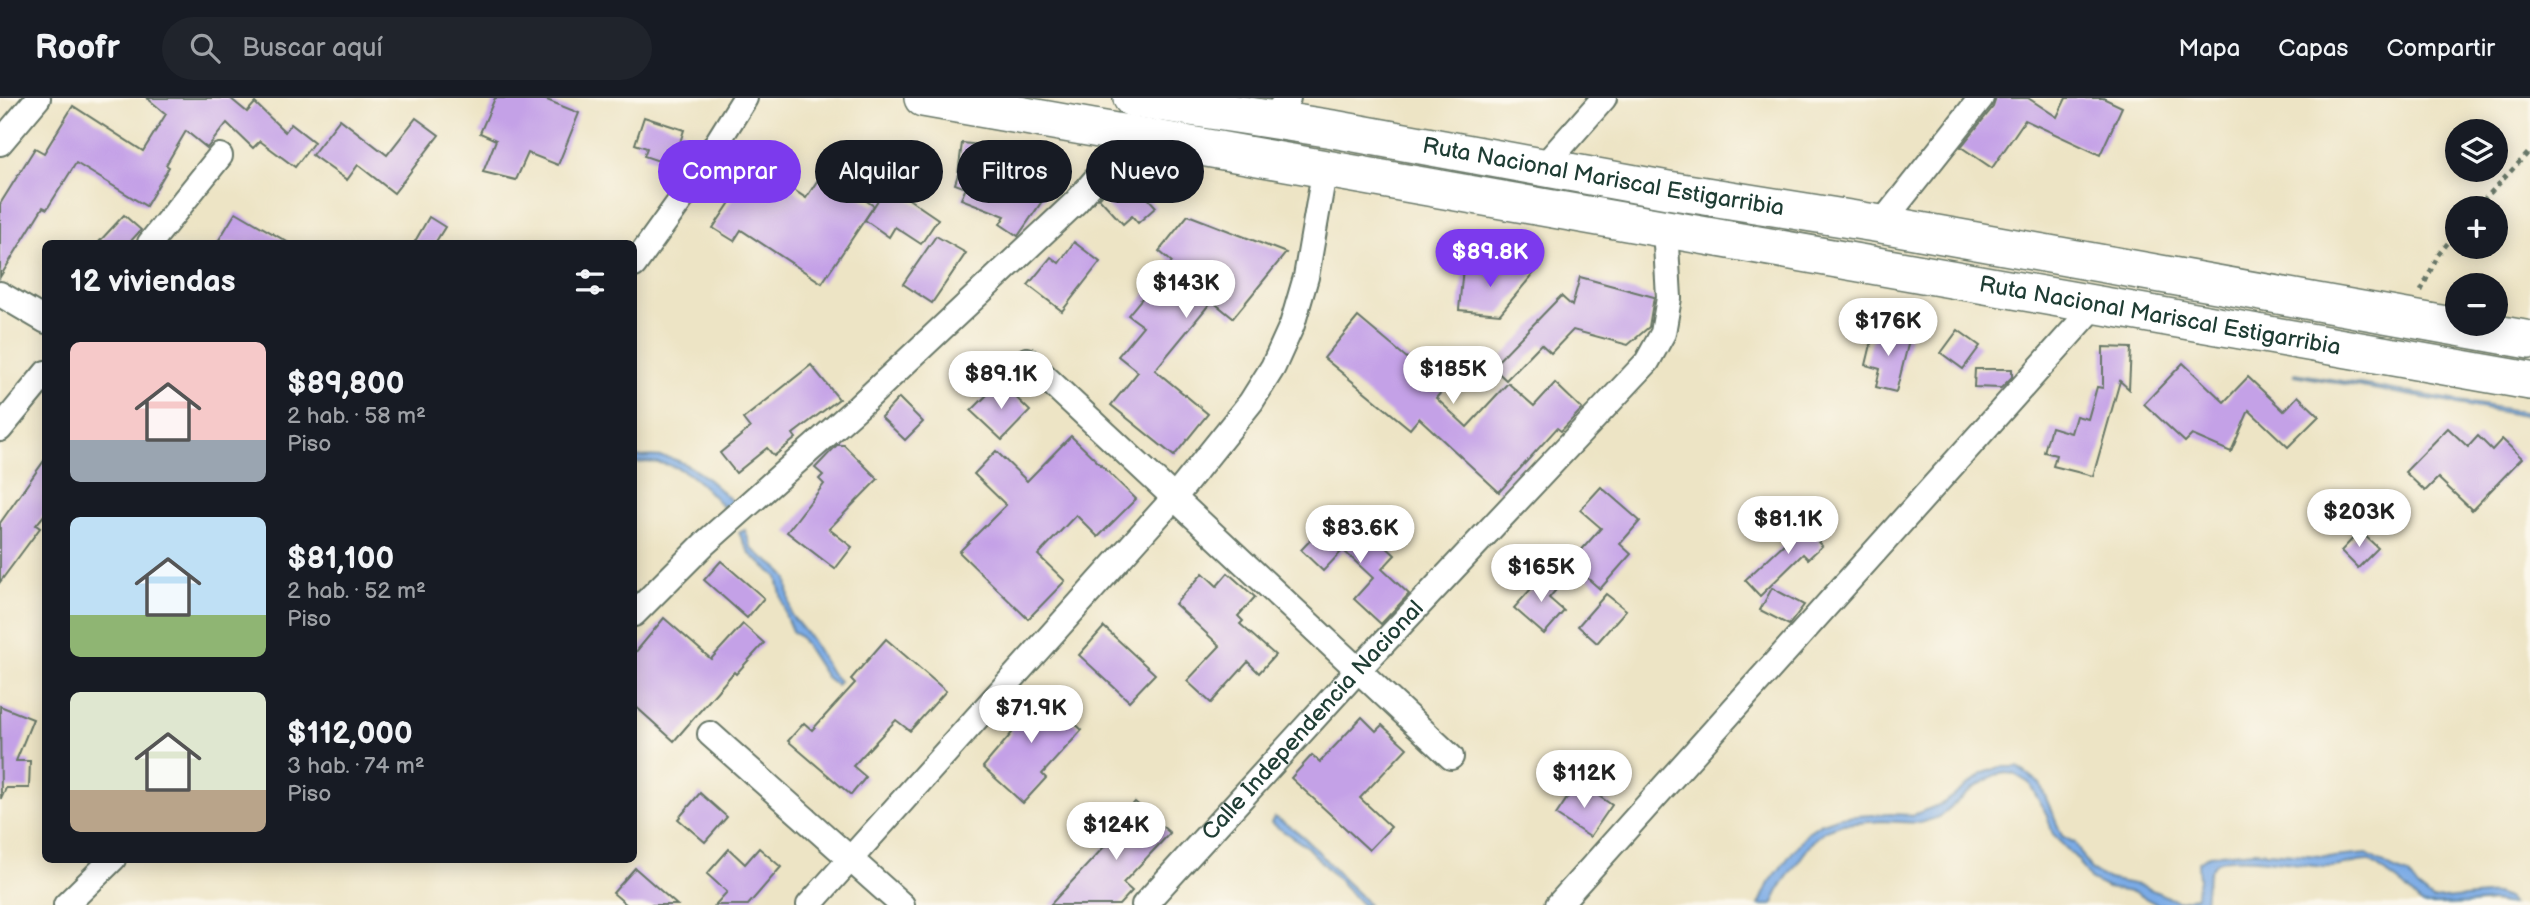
<!DOCTYPE html>
<html lang="es">
<meta charset="utf-8">
<style>
:root{--surface:#171b24;--page:#20242c;--text:#f1f3f6;--muted:#9ea1a6;--line:#363941;--accent:#7c3aed}
body{margin:0;font-family:"Balsamiq Sans",sans-serif;background:var(--page);color:var(--text);height:100vh;display:flex;flex-direction:column;font-size:26px;white-space:nowrap}
*{box-sizing:border-box;margin:0}
p{font-size:23px;color:var(--muted)}
.icon{flex:none;width:38px;height:38px;fill:none;stroke:currentColor;stroke-width:2;stroke-linecap:round;stroke-linejoin:round}
.map{position:relative;flex:1;overflow:hidden}
.side{position:absolute;left:42px;top:142px;width:595px;height:623px;display:flex;flex-direction:column;background:var(--surface);border-radius:10px;box-shadow:0 4px 18px #0003}
.side>*{flex:none}
.hud{position:absolute;left:658px;top:42px;width:665px;height:63px;display:flex;gap:14px}
.buttons{position:absolute;left:2445px;top:21px;display:grid;gap:14px}
.buttons a{display:grid;place-items:center;width:63px;height:63px;border-radius:50%;background:var(--surface);box-shadow:0 4px 18px #0003;font-size:35px}
.price{position:absolute;translate:-50% -60px;padding:0 16px;border-radius:24px;background:#fff;color:#222;font-size:23px;line-height:46px;filter:drop-shadow(0 2px 4px #0008)}
.price::after{content:'';position:absolute;left:50%;top:42px;width:21px;height:16px;margin-left:-10px;background:inherit;clip-path:polygon(0 0,100% 0,50% 100%)}
.price.current{background:var(--accent);color:#fff}
ul{padding:0;list-style:none}
li{display:flex;align-items:center;gap:21px;height:175px;padding:0 28px}
li span{display:grid;place-items:center;flex:none;width:196px;height:140px;border-radius:10px;color:#555}
li>.icon{margin-inline-start:auto}
span .icon{width:84px;height:84px;fill:#fffc;stroke-width:1}
li b{font-size:30px}
h2{display:flex;justify-content:space-between;align-items:center;height:84px;padding:0 28px;font-size:30px}
.tag{padding:0 24px;border-radius:32px;background:var(--surface);box-shadow:0 4px 18px #0003;font-size:24px;line-height:63px}
.tag.current{background:var(--accent);color:#fff}
header{display:flex;align-items:center;gap:42px;box-sizing:border-box;height:98px;padding:0 35px;background:var(--surface);border-bottom:2px solid var(--line)}
header strong{font-size:33px}
nav{display:flex;gap:38px;margin-inline-start:auto;font-size:24px}
.search{width:490px;height:63px;background:var(--page);display:flex;align-items:center;gap:18px;box-sizing:border-box;padding:0 24px;border-radius:38px;color:var(--muted);font-size:26px}
.map>svg:first-child{display:block}
.water{fill:#7cabe6;stroke:#4e748d;stroke-width:2}
.building{fill:#c4a1e7}
.lines{fill:none;stroke-linecap:round;stroke-linejoin:round}
.minor-casing{stroke:#677767;stroke-width:28}
.highway-casing{stroke:#677767;stroke-width:40}
.path{stroke:#677767;stroke-width:4.5;stroke-dasharray:5 5;stroke-linecap:butt}
.minor{stroke:#fff;stroke-width:24}
.highway{stroke:#fff;stroke-width:37}
.labels{text-anchor:middle;dominant-baseline:central;stroke-width:6;stroke-linejoin:round;paint-order:stroke}
.street-label{font-size:23px;fill:#1f3d34;stroke:#fbf7ec}
</style>
<header>
<strong>Roofr</strong>
<div class="search"><svg class="icon" aria-label="search" viewBox="0 0 24 24"><circle cx="10" cy="10" r="6"/><path d="M15 15l6 6"/></svg>Buscar aquí</div>
<nav><a>Mapa</a><a>Capas</a><a>Compartir</a></nav>
</header>
<div class="map">
<svg width="2530" height="807" viewBox="0 0 2530 807">
<rect width="100%" height="100%" fill="#fbf7ec"/>
<filter id="ink" filterUnits="userSpaceOnUse"><feTurbulence type="fractalNoise" baseFrequency=".0143" numOctaves="2"/><feDisplacementMap in="SourceGraphic" scale="14" xChannelSelector="R" yChannelSelector="G"/><feConvolveMatrix kernelMatrix="1 2 1 2 8 2 1 2 1" color-interpolation-filters="sRGB"/></filter>
<filter id="wash" filterUnits="userSpaceOnUse"><feTurbulence type="fractalNoise" baseFrequency=".00686" numOctaves="4" result="noise"/><feDisplacementMap in="SourceGraphic" scale="28" xChannelSelector="R" yChannelSelector="G"/><feGaussianBlur stdDeviation="1.57" result="paint"/><feColorMatrix in="noise" values="0 0 0 0 0 0 0 0 0 0 0 0 0 0 0 0 0 1.4 0 .05"/><feComposite in="paint" operator="in"/></filter>
<g filter="url(#wash)">
<rect width="100%" height="100%" fill="#ede4c5"/>
<!-- water -->
<g class="water">
<path d="M 2295,275 L 2530,315 L 2530,319 L 2294,277 Z"/>
<path d="M 634,359 C 646,359 661,357 673,361 C 695,368 716,388 733,404 L 723,409 C 696,378 677,360 634,365 Z"/>
<path d="M 745,432 L 752,451 L 779,471 L 787,481 L 791,517 L 811,541 L 831,575 L 839,583 L 836,587 L 826,579 L 800,539 L 792,533 L 786,519 L 777,479 L 750,456 L 739,435 Z"/>
<path d="M 2000,669 L 2018,669 L 2040,686 L 2062,738 L 2075,745 L 2092,773 L 2108,781 L 2143,788 L 2179,804 L 2196,798 L 2199,781 L 2198,765 L 2209,757 L 2254,753 L 2334,759 L 2367,756 L 2393,771 L 2408,777 L 2418,790 L 2433,802 L 2496,796 L 2507,800 L 2512,807 C 2505,807 2496,803 2490,804 C 2468,807 2445,807 2422,807 L 2399,784 L 2370,763 C 2356,762 2342,770 2327,769 C 2303,768 2236,754 2218,764 C 2205,771 2207,791 2205,804 L 2202,807 L 2158,807 L 2136,795 L 2107,790 L 2090,781 L 2078,762 L 2053,737 L 2047,717 L 2029,685 L 2014,676 L 2006,675 L 1995,677 L 1972,691 L 1939,719 L 1920,725 L 1882,723 L 1843,726 L 1826,732 L 1813,743 L 1782,786 L 1772,807 L 1759,807 L 1769,785 L 1808,734 L 1820,726 L 1840,719 L 1890,716 L 1913,717 L 1944,705 L 1984,675 Z"/>
<path d="M 1274,719 C 1306,735 1321,758 1345,783 C 1353,791 1361,797 1368,807 L 1362,807 L 1307,749 L 1271,725 Z"/>
</g>
<g id="blocks">
<!-- building -->
<g class="building">
<path d="M 147,0 L 230,0 L 247,14 L 255,5 L 285,34 L 291,26 L 314,44 L 295,69 L 260,43 L 253,50 L 227,25 L 207,50 L 186,33 L 166,67 L 169,69 L 146,108 L 76,65 L 47,111 L 43,109 L 0,179 L 0,106 L 35,50 L 44,55 L 73,8 L 143,53 L 166,16 Z"/>
<path d="M 495,0 L 542,0 L 579,15 L 558,67 L 528,55 L 516,82 L 483,74 L 496,42 L 480,35 Z"/>
<path d="M 1996,0 L 2028,0 L 2057,19 L 2066,0 L 2103,0 L 2122,9 L 2100,57 L 2025,22 L 1992,70 L 1961,49 L 1993,9 Z"/>
<path d="M 644,19 L 684,32 L 675,60 L 665,56 L 662,64 L 644,58 L 647,50 L 635,46 Z"/>
<path d="M 416,20 L 439,37 L 394,95 L 358,67 L 347,82 L 312,57 L 340,21 L 387,57 Z"/>
<path d="M 962,45 L 1028,52 L 1049,66 L 1034,88 L 1047,96 L 1018,138 L 1000,126 L 1005,118 L 961,101 L 966,90 L 955,86 L 958,76 Z"/>
<path d="M 731,50 L 806,100 L 823,74 L 874,108 L 822,185 L 741,132 L 734,143 L 713,130 L 733,100 L 710,84 Z"/>
<path d="M 1116,81 L 1128,94 L 1136,87 L 1156,109 L 1138,125 L 1132,118 L 1123,126 L 1099,100 Z"/>
<path d="M 888,87 L 938,121 L 921,146 L 895,129 L 889,139 L 865,122 Z"/>
<path d="M 236,114 L 289,145 L 217,145 Z"/>
<path d="M 124,117 L 141,132 L 129,145 L 98,145 Z"/>
<path d="M 1188,117 L 1286,155 L 1233,220 L 1212,203 L 1155,272 L 1208,316 L 1174,358 L 1111,307 L 1138,274 L 1118,258 L 1143,228 L 1128,217 L 1172,164 L 1159,153 Z"/>
<path d="M 429,119 L 445,129 L 435,145 L 414,145 Z"/>
<path d="M 936,138 L 966,155 L 932,205 L 903,186 Z"/>
<path d="M 1074,144 L 1100,164 L 1062,213 L 1028,187 L 1051,159 L 1059,165 Z"/>
<path d="M 1463,169 L 1534,175 L 1500,216 L 1459,212 Z"/>
<path d="M 1580,179 L 1654,199 L 1649,229 L 1628,247 L 1573,232 L 1551,255 L 1541,246 L 1506,282 L 1492,269 L 1561,198 L 1572,208 Z"/>
<path d="M 1358,219 L 1444,291 L 1436,300 L 1467,329 L 1508,285 L 1534,308 L 1555,285 L 1582,311 L 1561,333 L 1557,330 L 1499,394 L 1419,320 L 1410,331 L 1324,260 Z"/>
<path d="M 1875,230 L 1910,239 L 1896,294 L 1876,289 L 1880,271 L 1866,267 Z"/>
<path d="M 1958,232 L 1980,248 L 1963,271 L 1941,255 Z"/>
<path d="M 2103,249 L 2131,250 L 2129,291 L 2120,283 L 2093,378 L 2053,368 L 2056,357 L 2044,354 L 2051,329 L 2071,335 L 2076,318 L 2088,321 L 2097,289 L 2103,290 Z"/>
<path d="M 2183,265 L 2224,304 L 2248,279 L 2284,313 L 2298,298 L 2319,318 L 2288,349 L 2249,312 L 2231,354 L 2192,337 L 2185,344 L 2144,306 Z"/>
<path d="M 811,267 L 839,301 L 793,336 L 796,340 L 774,358 L 767,350 L 736,375 L 720,355 L 750,330 L 743,321 Z"/>
<path d="M 1975,271 L 2012,271 L 2012,279 L 2001,290 L 1974,289 Z"/>
<path d="M 1000,284 L 1030,313 L 1002,342 L 971,313 Z"/>
<path d="M 899,300 L 923,324 L 905,342 L 881,319 Z"/>
<path d="M 2448,330 L 2468,349 L 2478,338 L 2492,352 L 2502,341 L 2522,360 L 2472,412 L 2438,380 L 2425,393 L 2405,374 Z"/>
<path d="M 1071,338 L 1136,401 L 1098,439 L 1076,417 L 1038,457 L 1065,483 L 1028,521 L 959,454 L 1006,407 L 974,376 L 996,353 L 1027,383 Z"/>
<path d="M 837,347 L 844,347 L 878,381 L 829,431 L 852,449 L 835,471 L 787,434 L 824,386 L 819,381 L 823,377 L 815,370 Z"/>
<path d="M 46,360 L 46,415 L 36,427 L 40,430 L 0,484 L 0,425 Z"/>
<path d="M 1601,389 L 1640,423 L 1620,446 L 1631,456 L 1600,491 L 1570,465 L 1601,430 L 1580,412 Z"/>
<path d="M 1333,418 L 1353,436 L 1362,427 L 1395,457 L 1382,471 L 1409,496 L 1381,526 L 1354,501 L 1373,480 L 1343,452 L 1323,473 L 1301,452 Z"/>
<path d="M 1813,419 L 1828,434 L 1818,444 L 1822,448 L 1808,461 L 1803,456 L 1760,498 L 1745,482 Z"/>
<path d="M 2360,433 L 2378,450 L 2358,470 L 2341,453 Z"/>
<path d="M 721,463 L 764,500 L 747,520 L 704,482 Z"/>
<path d="M 1546,474 L 1561,486 L 1549,500 L 1564,513 L 1544,536 L 1514,510 Z"/>
<path d="M 1203,475 L 1217,488 L 1228,475 L 1255,499 L 1238,518 L 1243,523 L 1240,526 L 1275,557 L 1259,575 L 1248,564 L 1211,605 L 1187,583 L 1220,548 L 1175,506 Z"/>
<path d="M 1772,490 L 1804,507 L 1789,527 L 1760,512 Z"/>
<path d="M 1606,496 L 1626,512 L 1597,545 L 1578,528 Z"/>
<path d="M 664,520 L 711,561 L 743,526 L 764,545 L 736,576 L 734,574 L 674,643 L 634,607 L 634,556 Z"/>
<path d="M 1104,529 L 1155,576 L 1129,603 L 1079,557 Z"/>
<path d="M 886,541 L 946,593 L 910,633 L 896,622 L 853,668 L 866,679 L 851,697 L 788,643 L 804,625 L 812,632 L 855,585 L 851,581 Z"/>
<path d="M 1036,590 L 1082,632 L 1042,676 L 1046,680 L 1023,705 L 983,669 L 1012,635 L 1003,626 Z"/>
<path d="M 0,608 L 33,621 L 16,663 L 30,663 L 29,690 L 6,690 L 1,701 Z"/>
<path d="M 1362,619 L 1376,633 L 1382,627 L 1407,650 L 1360,700 L 1391,729 L 1369,752 L 1291,680 L 1312,657 L 1320,664 Z"/>
<path d="M 1578,684 L 1612,707 L 1590,739 L 1556,717 Z"/>
<path d="M 700,695 L 727,719 L 705,744 L 678,721 Z"/>
<path d="M 1135,704 L 1170,735 L 1123,785 L 1132,793 L 1119,807 L 1050,807 L 1116,736 L 1111,731 Z"/>
<path d="M 759,750 L 781,769 L 748,807 L 715,807 L 727,794 L 707,776 L 729,751 L 745,766 Z"/>
<path d="M 635,770 L 677,807 L 627,807 L 613,795 Z"/>
</g>
</g>
</g>
<g filter="url(#ink)">
<use href="#blocks" fill-opacity="0" stroke="#677767" stroke-width="2"/>
<g class="lines">
<defs>
<g id="minor">
<path d="M 1270,23 L 1288,0"/>
<path d="M 0,45 L 38,0"/>
<path d="M 1543,69 L 1604,0"/>
<path d="M 1881,126 L 1981,0"/>
<path d="M 150,145 L 220,58"/>
<path d="M 634,167 L 685,96 L 745,0"/>
<path d="M 0,196 L 46,223"/>
<path d="M 1027,262 L 1451,659"/>
<path d="M 0,331 L 46,275"/>
<path d="M 634,516 L 704,446 L 858,309 L 1076,104 L 1135,36"/>
<path d="M 710,636 L 902,807"/>
<path d="M 66,807 L 113,761"/>
<path d="M 809,807 L 1174,400 L 1251,304 L 1273,269 L 1292,227 L 1306,179 L 1325,69"/>
<path id="s1" d="M 1144,807 L 1358,572 L 1647,264 L 1663,235 L 1669,200 L 1665,129"/>
<path d="M 1558,807 L 2095,208"/>
</g>
<g id="highway">
<path id="s2" d="M 923,0 C 1459,92 1994,190 2530,283"/>
<path id="s3" d="M 1132,0 L 1333,31 L 1668,92 L 1881,126 L 2530,242"/>
</g>
</defs>
<!-- minor casing -->
<use href="#minor" class="minor-casing"/>
<!-- highway casing -->
<use href="#highway" class="highway-casing"/>
<!-- path -->
<g class="path">
<path d="M 2476,110 L 2530,53"/>
<path d="M 2421,193 L 2438,157 L 2457,134"/>
</g>
<!-- minor -->
<use href="#minor" class="minor"/>
<!-- highway -->
<use href="#highway" class="highway"/>
</g>
</g>
<g class="labels">
<!-- street labels -->
<g class="street-label">
<text stroke="none"><textPath href="#s3" startOffset="478">Ruta Nacional Mariscal Estigarribia</textPath></text>
<text stroke="none"><textPath href="#s2" startOffset="1256">Ruta Nacional Mariscal Estigarribia</textPath></text>
<text stroke="none"><textPath href="#s1" startOffset="250">Calle Independencia Nacional</textPath></text>
</g>
</g>
</svg>
<div class="buttons">
<a><svg class="icon" aria-label="layers" viewBox="0 0 24 24"><path d="M12 4l9 5-9 5-9-5zM3 14l9 5 9-5"/></svg></a>
<a>+</a>
<a>−</a>
</div>
<b class="price current" style="left:1490px;top:191px">$89.8K</b>
<b class="price" style="left:1186px;top:222px">$143K</b>
<b class="price" style="left:1888px;top:260px">$176K</b>
<b class="price" style="left:1453px;top:308px">$185K</b>
<b class="price" style="left:1001px;top:313px">$89.1K</b>
<b class="price" style="left:2359px;top:451px">$203K</b>
<b class="price" style="left:1788px;top:458px">$81.1K</b>
<b class="price" style="left:1360px;top:467px">$83.6K</b>
<b class="price" style="left:1541px;top:506px">$165K</b>
<b class="price" style="left:1031px;top:647px">$71.9K</b>
<b class="price" style="left:1584px;top:712px">$112K</b>
<b class="price" style="left:1116px;top:764px">$124K</b>
<div class="hud">
<a class="tag current">Comprar</a>
<a class="tag">Alquilar</a>
<a class="tag">Filtros</a>
<a class="tag">Nuevo</a>
</div>
<section class="side">
<h2>12 viviendas<svg class="icon" aria-label="filters" viewBox="0 0 24 24"><path d="M4 7h16M4 17h16"/><circle cx="9" cy="7" r="2"/><circle cx="15" cy="17" r="2"/></svg></h2>
<ul>
<li><span style="background:linear-gradient(#f6c9c9 70%,#9aa5b1 0)"><svg class="icon" aria-label="home" viewBox="0 0 24 24"><path d="M3 11l9-7 9 7M6 9v11h12V9"/></svg></span><div><b>$89,800</b><p>2 hab. · 58 m²</p><p>Piso</p></div></li>
<li><span style="background:linear-gradient(#bfe0f5 70%,#8fb573 0)"><svg class="icon" aria-label="home" viewBox="0 0 24 24"><path d="M3 11l9-7 9 7M6 9v11h12V9"/></svg></span><div><b>$81,100</b><p>2 hab. · 52 m²</p><p>Piso</p></div></li>
<li><span style="background:linear-gradient(#dfe7d0 70%,#b9a48a 0)"><svg class="icon" aria-label="home" viewBox="0 0 24 24"><path d="M3 11l9-7 9 7M6 9v11h12V9"/></svg></span><div><b>$112,000</b><p>3 hab. · 74 m²</p><p>Piso</p></div></li>
</ul>
</section>
</div>
